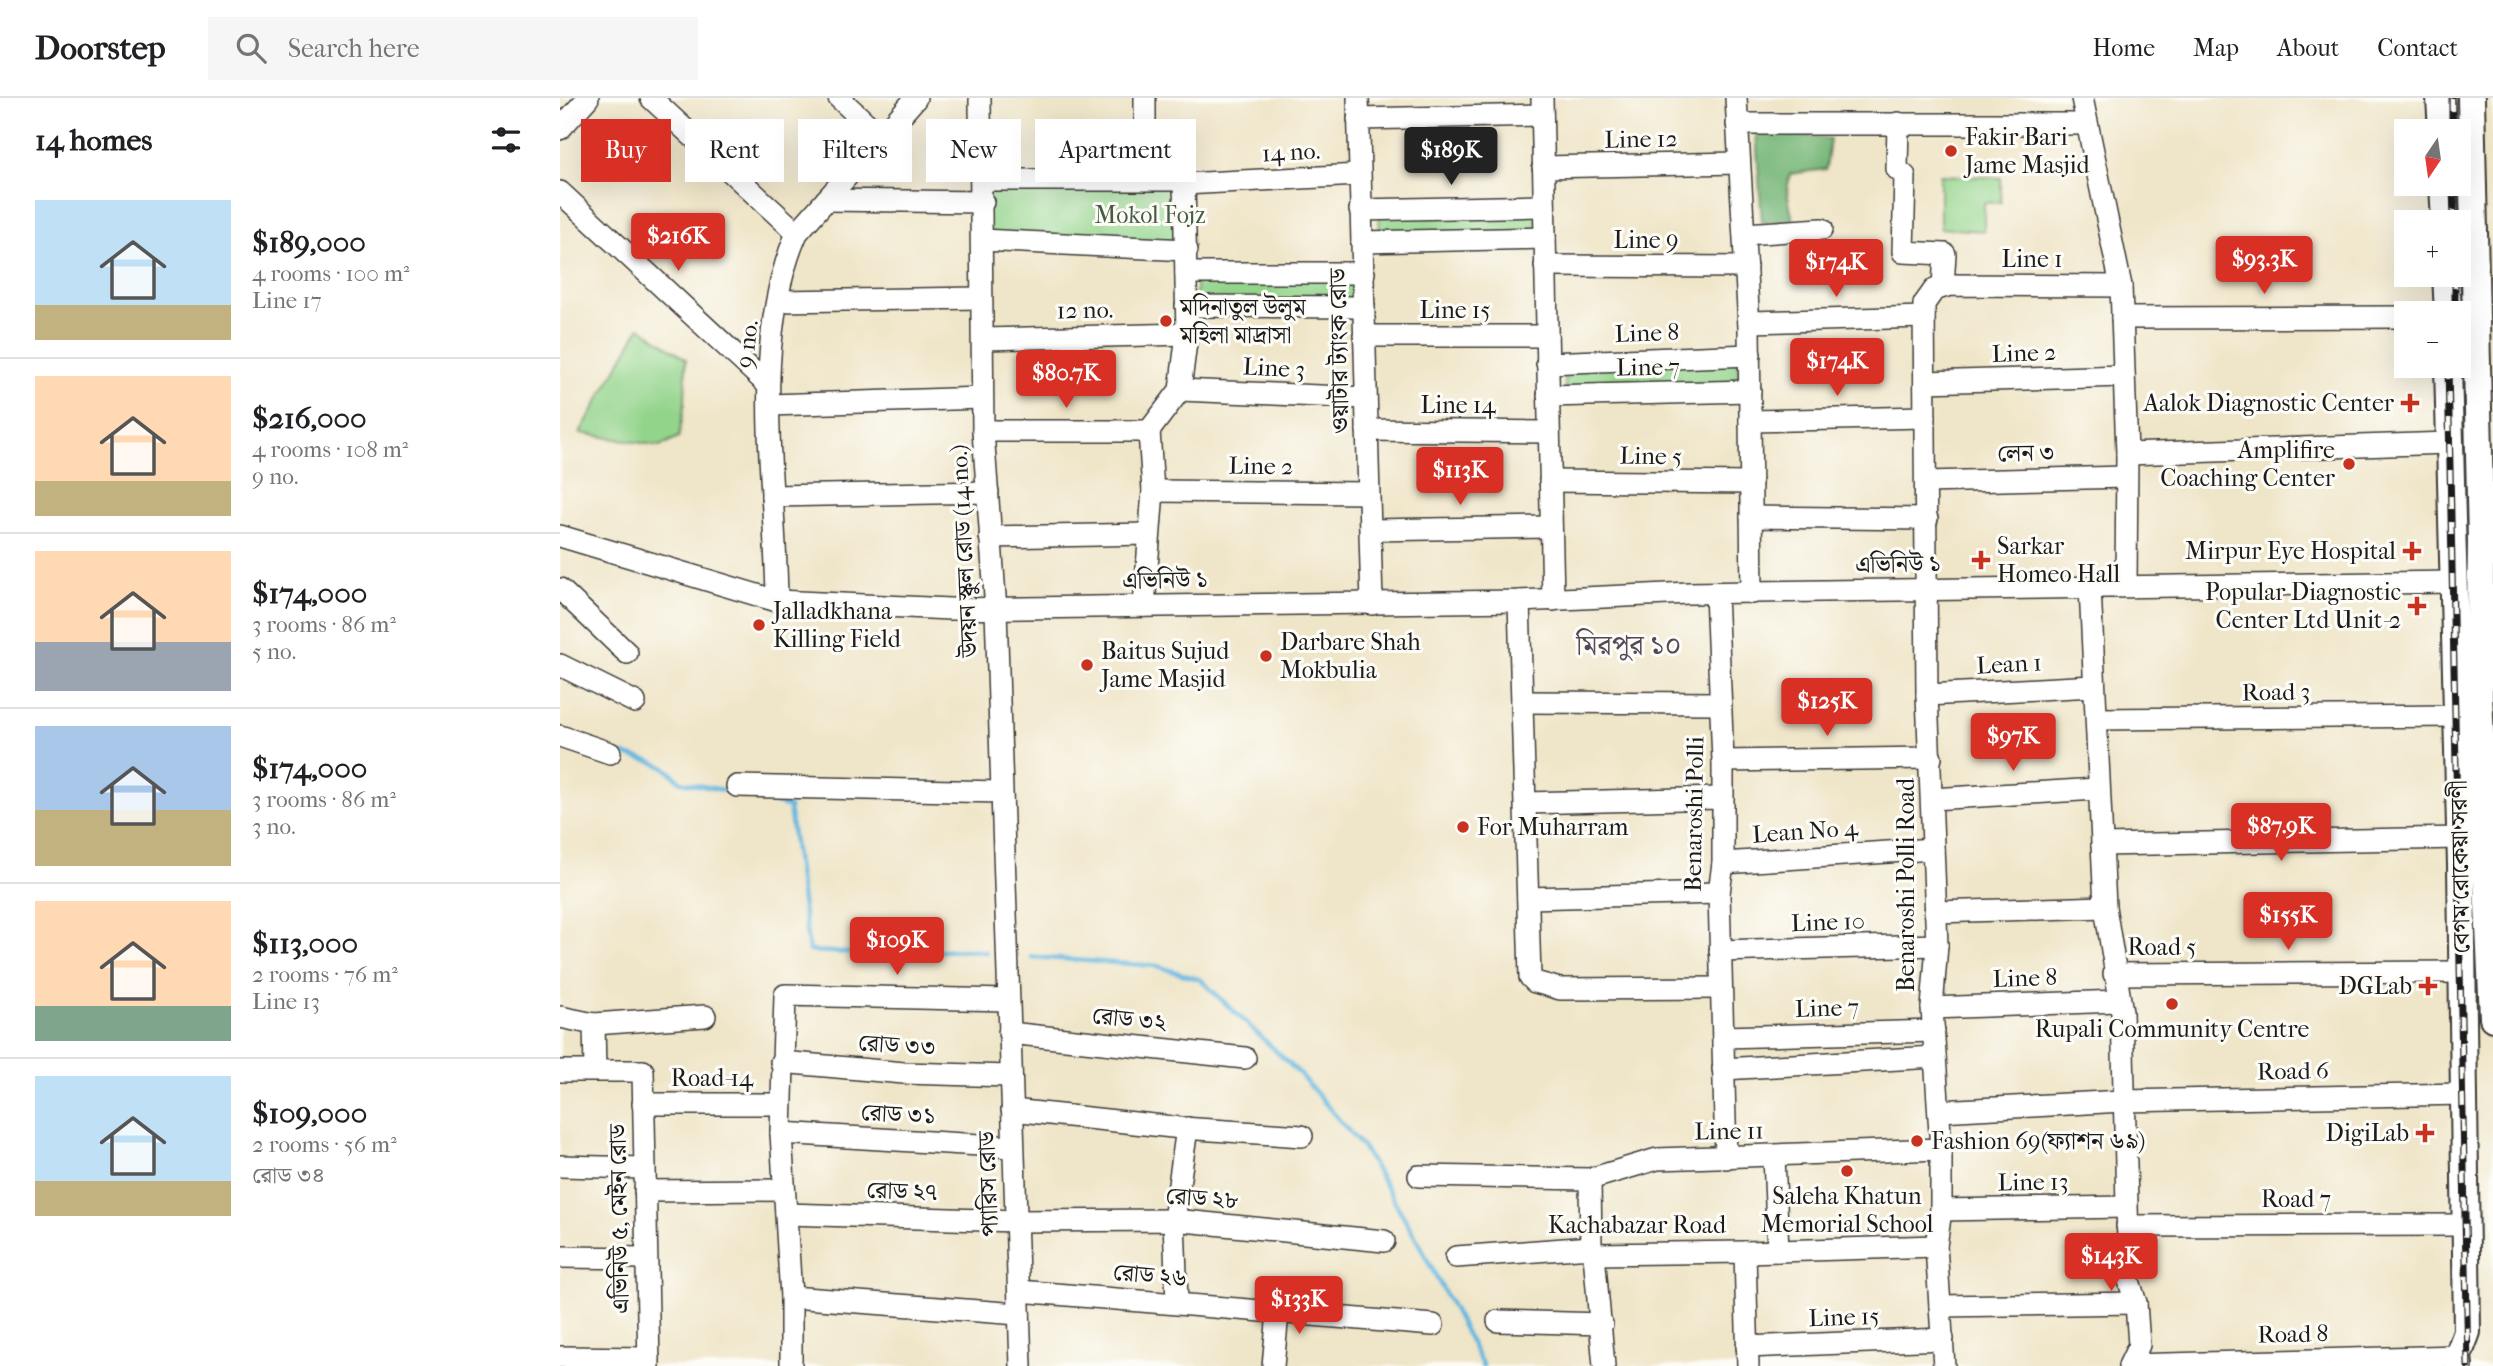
<!DOCTYPE html>
<meta charset="utf-8">
<style>
:root{--surface:#fff;--page:#f6f6f6;--text:#202124;--muted:#757577;--line:#e0e0e0;--accent:#d93025}
body{margin:0;font-family:"IM FELL French Canon","Noto Serif Bengali",serif;background:var(--page);color:var(--text);height:100vh;display:flex;flex-direction:column;font-size:26px;white-space:nowrap}
*{box-sizing:border-box;margin:0}
p{font-size:23px;color:var(--muted)}
.icon{flex:none;width:38px;height:38px;fill:none;stroke:currentColor;stroke-width:2;stroke-linecap:round;stroke-linejoin:round}
.map{position:relative;flex:1;overflow:hidden}
.side{display:flex;flex-direction:column;background:var(--surface);width:560px}
.side>*{flex:none}
.guide{position:absolute;left:21px;top:21px;width:665px;height:63px;display:flex;gap:14px}
.needle{width:46px;rotate:193deg}
.controls{position:absolute;left:1834px;top:21px;display:grid;gap:14px}
.controls a{display:grid;place-items:center;width:77px;height:77px;border-radius:0px;background:var(--surface);box-shadow:0 7px 28px #0002;font-size:35px}
.price{position:absolute;translate:-50% -60px;padding:0 16px;border-radius:7px;background:var(--accent);color:#fff;font-size:23px;line-height:46px;filter:drop-shadow(0 2px 4px #0008)}
.price::after{content:'';position:absolute;left:50%;top:42px;width:21px;height:16px;margin-left:-10px;background:inherit;clip-path:polygon(0 0,100% 0,50% 100%)}
.price.selected{background:#222;color:#fff}
ul{padding:0;list-style:none}
li{display:flex;align-items:center;gap:21px;height:175px;padding:0 35px}
li+li{border-top:2px solid var(--line)}
li span{display:grid;place-items:center;flex:none;width:196px;height:140px;border-radius:0px;color:#555}
li>.icon{margin-inline-start:auto}
span .icon{width:84px;height:84px;fill:#fffc;stroke-width:1}
li b{font-size:30px}
h2{display:flex;justify-content:space-between;align-items:center;height:84px;padding:0 35px;font-size:30px}
.pill{padding:0 24px;border-radius:0px;background:var(--surface);box-shadow:0 7px 28px #0002;font-size:24px;line-height:63px}
.pill.selected{background:var(--accent);color:#fff}
header{display:flex;align-items:center;gap:42px;box-sizing:border-box;height:98px;padding:0 35px;background:var(--surface);border-bottom:2px solid var(--line)}
header strong{font-size:33px}
nav{display:flex;gap:38px;margin-inline-start:auto;font-size:24px}
.search{width:490px;height:63px;background:var(--page);display:flex;align-items:center;gap:18px;box-sizing:border-box;padding:0 24px;border-radius:0px;color:var(--muted);font-size:26px}
main{display:flex;flex:1;min-height:0}
.map>svg:first-child{display:block}
.green{fill:#93d48b;stroke:#587854;stroke-width:2}
.forest{fill:#76b677;stroke:#49694a;stroke-width:2}
.lines{fill:none;stroke-linecap:round;stroke-linejoin:round}
.stream{stroke:#64b7df;stroke-width:4.5}
.minor-casing{stroke:#3c3a36;stroke-width:24}
.major-casing{stroke:#3c3a36;stroke-width:30}
.minor{stroke:#fff;stroke-width:21}
.major{stroke:#fff;stroke-width:26}
.rail-casing{stroke:#1c1c1c;stroke-width:7}
.rail{stroke:#fdfcf7;stroke-width:4.5;stroke-dasharray:13;stroke-linecap:butt}
.poi-dot{fill:#c8321e;stroke:#fdfcf7;stroke-width:2.5}
.labels{text-anchor:middle;dominant-baseline:central;stroke-width:6;stroke-linejoin:round;paint-order:stroke}
.poi-label{font-size:24px;fill:#1c1c1c;stroke:#fdfcf7;text-anchor:start}
.street-label{font-size:24px;fill:#1c1c1c;stroke:#fdfcf7}
.park-label{font-size:24px;fill:#465c43;stroke:#fdfcf7}
.quarter-label{font-size:28px;fill:#514958;stroke:#fdfcf7}
</style>
<header>
<strong>Doorstep</strong>
<div class="search"><svg class="icon" aria-label="search" viewBox="0 0 24 24"><circle cx="10" cy="10" r="6"/><path d="M15 15l6 6"/></svg>Search here</div>
<nav><a>Home</a><a>Map</a><a>About</a><a>Contact</a></nav>
</header>
<main>
<section class="side">
<h2>14 homes<svg class="icon" aria-label="filters" viewBox="0 0 24 24"><path d="M4 7h16M4 17h16"/><circle cx="9" cy="7" r="2"/><circle cx="15" cy="17" r="2"/></svg></h2>
<ul>
<li><span style="background:linear-gradient(#bfe0f5 75%,#c2b280 0)"><svg class="icon" aria-label="home" viewBox="0 0 24 24"><path d="M3 11l9-7 9 7M6 9v11h12V9"/></svg></span><div><b>$189,000</b><p>4 rooms · 100 m²</p><p>Line 17</p></div></li>
<li><span style="background:linear-gradient(#ffd9b3 75%,#c2b280 0)"><svg class="icon" aria-label="home" viewBox="0 0 24 24"><path d="M3 11l9-7 9 7M6 9v11h12V9"/></svg></span><div><b>$216,000</b><p>4 rooms · 108 m²</p><p>9 no.</p></div></li>
<li><span style="background:linear-gradient(#ffd9b3 65%,#9aa5b1 0)"><svg class="icon" aria-label="home" viewBox="0 0 24 24"><path d="M3 11l9-7 9 7M6 9v11h12V9"/></svg></span><div><b>$174,000</b><p>3 rooms · 86 m²</p><p>5 no.</p></div></li>
<li><span style="background:linear-gradient(#a9c7e8 60%,#c2b280 0)"><svg class="icon" aria-label="home" viewBox="0 0 24 24"><path d="M3 11l9-7 9 7M6 9v11h12V9"/></svg></span><div><b>$174,000</b><p>3 rooms · 86 m²</p><p>3 no.</p></div></li>
<li><span style="background:linear-gradient(#ffd9b3 75%,#7fa58c 0)"><svg class="icon" aria-label="home" viewBox="0 0 24 24"><path d="M3 11l9-7 9 7M6 9v11h12V9"/></svg></span><div><b>$113,000</b><p>2 rooms · 76 m²</p><p>Line 13</p></div></li>
<li><span style="background:linear-gradient(#bfe0f5 75%,#c2b280 0)"><svg class="icon" aria-label="home" viewBox="0 0 24 24"><path d="M3 11l9-7 9 7M6 9v11h12V9"/></svg></span><div><b>$109,000</b><p>2 rooms · 56 m²</p><p>রোড ৩৪</p></div></li>
</ul>
</section>
<div class="map">
<svg width="1933" height="1268" viewBox="0 0 1933 1268">
<rect width="100%" height="100%" fill="#fdfcf7"/>
<filter id="ink" filterUnits="userSpaceOnUse"><feTurbulence type="fractalNoise" baseFrequency=".0143" numOctaves="2"/><feDisplacementMap in="SourceGraphic" scale="14" xChannelSelector="R" yChannelSelector="G"/><feConvolveMatrix kernelMatrix="1 2 1 2 8 2 1 2 1" color-interpolation-filters="sRGB"/></filter>
<filter id="wash" filterUnits="userSpaceOnUse"><feTurbulence type="fractalNoise" baseFrequency=".00686" numOctaves="4" result="noise"/><feDisplacementMap in="SourceGraphic" scale="28" xChannelSelector="R" yChannelSelector="G"/><feGaussianBlur stdDeviation="1.57" result="paint"/><feColorMatrix in="noise" values="0 0 0 0 0 0 0 0 0 0 0 0 0 0 0 0 0 1.4 0 .05"/><feComposite in="paint" operator="in"/></filter>
<g filter="url(#wash)">
<rect width="100%" height="100%" fill="#efe5c8"/>
<!-- green -->
<g class="green">
<path d="M 1380,77 L 1441,80 L 1441,104 L 1424,105 L 1424,133 L 1380,130 Z"/>
<path d="M 619,86 L 623,149 L 417,138 L 416,87 Z"/>
<path d="M 978,111 L 978,136 L 820,140 L 819,115 Z"/>
<path d="M 636,178 L 796,179 L 796,206 L 636,206 Z"/>
<path d="M 80,229 L 126,261 L 125,304 L 119,339 L 100,348 L 20,335 Z"/>
<path d="M 1178,261 L 1178,287 L 1005,293 L 1005,266 Z"/>
</g>
<!-- forest -->
<path class="forest" d="M 1221,34 L 1270,41 L 1266,71 L 1230,76 L 1227,93 L 1233,123 L 1202,124 L 1196,35 Z"/>
<g class="lines">
<!-- stream -->
<g class="stream">
<path d="M 57,655 L 90,663 L 106,670 L 121,684 L 173,694"/>
<path d="M 195,698 L 229,709 L 249,853 L 315,856 L 405,852 L 426,854"/>
<path d="M 472,859 L 597,868 L 641,882 L 740,976 L 804,1051 L 857,1142 L 923,1268"/>
</g>
</g>
</g>
<g filter="url(#ink)">
<g class="lines">
<defs>
<g id="minor">
<path d="M 91,0 L 237,135"/>
<path d="M 279,0 L 321,39"/>
<path d="M 420,0 L 423,333 L 436,512 L 461,1268"/>
<path d="M 798,0 L 812,506"/>
<path d="M 982,0 L 993,502"/>
<path d="M 1176,0 L 1189,229 L 1192,495"/>
<path d="M 1522,0 L 1561,188 L 1567,356 L 1566,488"/>
<path d="M 798,21 L 982,17"/>
<path d="M 1338,25 L 1337,71 L 1345,78 L 1343,154 L 1385,156 L 1383,188"/>
<path d="M 1177,26 L 1527,26"/>
<path d="M 0,31 L 28,0"/>
<path d="M 983,69 L 1179,65"/>
<path d="M 585,81 L 585,0"/>
<path d="M 422,82 L 624,82 L 627,236 L 620,292 L 589,333 L 593,393 L 584,508"/>
<path d="M 624,86 L 799,77"/>
<path d="M 0,94 L 208,287"/>
<path d="M 266,102 L 423,104"/>
<path d="M 800,112 L 984,108"/>
<path d="M 1184,136 L 1262,131"/>
<path d="M 422,142 L 627,152"/>
<path d="M 802,144 L 985,140"/>
<path d="M 985,168 L 1186,169"/>
<path d="M 626,175 L 804,175"/>
<path d="M 218,203 L 421,200"/>
<path d="M 626,208 L 804,209"/>
<path d="M 1562,220 L 1846,219"/>
<path d="M 1189,224 L 1364,219"/>
<path d="M 804,238 L 987,238"/>
<path d="M 424,241 L 627,236"/>
<path d="M 987,265 L 1190,257"/>
<path d="M 1365,284 L 1564,278"/>
<path d="M 620,292 L 806,300"/>
<path d="M 988,298 L 1190,293"/>
<path d="M 210,307 L 422,300"/>
<path d="M 1190,323 L 1365,319"/>
<path d="M 807,332 L 989,334"/>
<path d="M 423,333 L 589,333"/>
<path d="M 1567,356 L 1888,345"/>
<path d="M 990,383 L 1191,385"/>
<path d="M 1366,384 L 1566,379"/>
<path d="M 593,393 L 808,395"/>
<path d="M 212,398 L 428,394"/>
<path d="M 1191,419 L 1367,421"/>
<path d="M 811,432 L 991,429"/>
<path d="M 0,438 L 217,503 L 390,511 L 959,503 L 1129,495 L 1893,484"/>
<path d="M 430,439 L 589,436"/>
<path d="M 1530,489 L 1545,809 L 1562,914 L 1569,1183 L 1576,1205 L 1579,1247 L 1569,1268"/>
<path d="M 0,491 L 67,555"/>
<path d="M 1156,495 L 1163,663 L 1163,765 L 1159,795 L 1166,1060"/>
<path d="M 217,503 C 216,385 189,246 237,135 L 356,0"/>
<path d="M 959,503 L 970,879 L 975,884 L 1000,891 L 1161,890"/>
<path d="M 0,567 L 75,604"/>
<path d="M 1367,597 L 1534,588"/>
<path d="M 962,604 L 1161,605"/>
<path d="M 1537,621 L 1895,618"/>
<path d="M 0,638 L 50,655"/>
<path d="M 1163,663 L 1371,660"/>
<path d="M 177,688 L 441,694"/>
<path d="M 1372,701 L 1537,691"/>
<path d="M 966,705 L 1161,700"/>
<path d="M 1542,747 L 1900,740"/>
<path d="M 1163,765 L 1373,751"/>
<path d="M 968,800 L 1159,795"/>
<path d="M 1375,814 L 1545,809"/>
<path d="M 1160,853 L 1377,847"/>
<path d="M 1554,876 L 1902,874"/>
<path d="M 1372,910 L 1559,903"/>
<path d="M 0,919 L 34,926 L 35,972"/>
<path d="M 34,926 L 145,918"/>
<path d="M 449,935 L 685,960"/>
<path d="M 1163,939 L 1374,933"/>
<path d="M 221,964 L 344,975 L 450,978"/>
<path d="M 1163,971 L 1375,959"/>
<path d="M 0,973 L 83,973 L 89,1268"/>
<path d="M 83,1006 L 221,1006"/>
<path d="M 452,1012 L 622,1030 L 742,1038"/>
<path d="M 1379,1013 L 1563,1003 L 1904,996"/>
<path d="M 221,1035 L 453,1049"/>
<path d="M 1214,1059 L 1218,1153"/>
<path d="M 0,1068 L 84,1070"/>
<path d="M 859,1078 L 1030,1081"/>
<path d="M 85,1093 L 224,1092"/>
<path d="M 1381,1112 L 1566,1109"/>
<path d="M 226,1116 L 456,1123 L 614,1122 L 824,1143"/>
<path d="M 1567,1128 L 1906,1127"/>
<path d="M 1031,1149 L 1030,1081 L 1097,1061 L 1381,1051"/>
<path d="M 1185,1154 L 1376,1148"/>
<path d="M 1034,1156 L 1044,1268"/>
<path d="M 0,1159 L 86,1160"/>
<path d="M 896,1159 L 1031,1149 L 1034,1156 L 1185,1154 L 1188,1268"/>
<path d="M 459,1193 L 873,1227"/>
<path d="M 231,1199 L 459,1216"/>
<path d="M 617,1205 L 614,1122 L 627,1030"/>
<path d="M 1380,1208 L 1576,1205"/>
<path d="M 938,1223 L 1042,1226"/>
<path d="M 1187,1249 L 1383,1241"/>
<path d="M 0,1259 L 89,1260"/>
<path d="M 1570,1267 L 1898,1258"/>
<path d="M 231,1268 L 231,1199 L 221,1035 L 225,897 L 447,902"/>
<path d="M 713,1268 L 718,1215"/>
<path d="M 1384,1268 L 1376,1148 L 1381,1112 L 1381,1051 L 1372,910 L 1377,847 L 1367,597 L 1364,206 L 1374,192 L 1390,187 L 1561,188"/>
</g>
<g id="major">
<path d="M 1880,0 L 1882,33"/>
<path d="M 1911,0 L 1921,444 L 1919,596 L 1933,920"/>
<path d="M 1883,86 L 1885,124"/>
<path d="M 1886,177 L 1888,215"/>
<path d="M 1888,268 L 1901,767 L 1907,1234 L 1898,1258 L 1899,1268"/>
</g>
</defs>
<!-- minor casing -->
<use href="#minor" class="minor-casing"/>
<!-- major casing -->
<use href="#major" class="major-casing"/>
<!-- minor -->
<use href="#minor" class="minor"/>
<!-- major -->
<use href="#major" class="major"/>
<defs>
<g id="rail">
<path d="M 1892,0 L 1892,33"/>
<path d="M 1893,86 L 1894,124"/>
<path d="M 1895,177 L 1895,215"/>
<path d="M 1888,268 L 1908,1268"/>
</g>
</defs>
<!-- rail casing -->
<use href="#rail" class="rail-casing"/>
<!-- rail -->
<use href="#rail" class="rail"/>
</g>
</g>
<!-- markers -->
<g class="poi-dot">
<circle cx="1391" cy="53" r="7"/>
<circle cx="606" cy="223" r="7"/>
<path d="M1846.5 294.5h7v7h7v7h-7v7h-7v-7h-7v-7h7z"/>
<circle cx="1789" cy="366" r="7"/>
<path d="M1848.5 442.5h7v7h7v7h-7v7h-7v-7h-7v-7h7z"/>
<path d="M1417.5 451.5h7v7h7v7h-7v7h-7v-7h-7v-7h7z"/>
<path d="M1853.5 497.5h7v7h7v7h-7v7h-7v-7h-7v-7h7z"/>
<circle cx="199" cy="527" r="7"/>
<circle cx="706" cy="558" r="7"/>
<circle cx="527" cy="567" r="7"/>
<circle cx="903" cy="729" r="7"/>
<path d="M1864.5 877.5h7v7h7v7h-7v7h-7v-7h-7v-7h7z"/>
<circle cx="1612" cy="906" r="7"/>
<path d="M1861.5 1024.5h7v7h7v7h-7v7h-7v-7h-7v-7h7z"/>
<circle cx="1357" cy="1043" r="7"/>
<circle cx="1287" cy="1073" r="7"/>
</g>
<g class="labels">
<!-- poi labels -->
<g class="poi-label">
<text x="1405" y="39">Fakir Bari<tspan x="1405" dy="28">Jame Masjid</tspan></text>
<text x="620" y="209">মদিনাতুল উলুম<tspan x="620" dy="28">মহিলা মাদ্রাসা</tspan></text>
<text x="1834" y="305" text-anchor="end">Aalok Diagnostic Center</text>
<text x="1775" y="352" text-anchor="end">Amplifire<tspan x="1775" dy="28">Coaching Center</tspan></text>
<text x="1437" y="448">Sarkar<tspan x="1437" dy="28">Homeo Hall</tspan></text>
<text x="1836" y="453" text-anchor="end">Mirpur Eye Hospital</text>
<text x="1841" y="494" text-anchor="end">Popular Diagnostic<tspan x="1841" dy="28">Center Ltd Unit-2</tspan></text>
<text x="213" y="513">Jalladkhana<tspan x="213" dy="28">Killing Field</tspan></text>
<text x="720" y="544">Darbare Shah<tspan x="720" dy="28">Mokbulia</tspan></text>
<text x="541" y="553">Baitus Sujud<tspan x="541" dy="28">Jame Masjid</tspan></text>
<text x="917" y="729">For Muharram</text>
<text x="1852" y="888" text-anchor="end">DGLab</text>
<text x="1612" y="931" text-anchor="middle">Rupali Community Centre</text>
<text x="1849" y="1035" text-anchor="end">DigiLab</text>
<text x="1371" y="1043">Fashion 69(ফ্যাশন ৬৯)</text>
<text x="1287" y="1098" text-anchor="middle">Saleha Khatun<tspan x="1287" dy="28">Memorial School</tspan></text>
</g>
<!-- street labels -->
<g class="street-label">
<text transform="translate(1081 41) rotate(-1)">Line 12</text>
<text transform="translate(731 54) rotate(-3)">14 no.</text>
<text x="1086" y="142">Line 9</text>
<text x="1472" y="161">Line 1</text>
<text transform="translate(525 212) rotate(-1)">12 no.</text>
<text x="895" y="212">Line 15</text>
<text transform="translate(1087 235) rotate(-2)">Line 8</text>
<text transform="translate(187 246) rotate(-83)">9 no.</text>
<text transform="translate(779 253) rotate(-91)">ওয়াটার ট্যাংক রোড</text>
<text transform="translate(1464 255) rotate(-2)">Line 2</text>
<text transform="translate(1088 269) rotate(-1)">Line 7</text>
<text transform="translate(714 270) rotate(3)">Line 3</text>
<text x="898" y="307">Line 14</text>
<text transform="translate(1466 355) rotate(-1)">লেন ৩</text>
<text transform="translate(1091 358) rotate(1)">Line 5</text>
<text transform="translate(701 368) rotate(1)">Line 2</text>
<text transform="translate(404 453) rotate(-93)">উদয়ন স্কুল রোড (14 no.)</text>
<text transform="translate(1338 466) rotate(-1)">এভিনিউ ১</text>
<text transform="translate(605 482) rotate(-1)">এভিনিউ ১</text>
<text transform="translate(1449 566) rotate(-3)">Lean 1</text>
<text transform="translate(1716 594) rotate(-1)">Road 3</text>
<text transform="translate(1134 716) rotate(-89)">Benaroshi Polli</text>
<text transform="translate(1245 733) rotate(-4)">Lean No 4</text>
<text transform="translate(1900 769) rotate(-91)">বেগম রোকেয়া সরণী</text>
<text transform="translate(1346 787) rotate(-90)">Benaroshi Polli Road</text>
<text transform="translate(1268 824) rotate(-2)">Line 10</text>
<text x="1602" y="849">Road 5</text>
<text transform="translate(1465 880) rotate(-2)">Line 8</text>
<text transform="translate(1267 910) rotate(-2)">Line 7</text>
<text transform="translate(569 921) rotate(6)">রোড ৩২</text>
<text transform="translate(337 947) rotate(4)">রোড ৩৩</text>
<text transform="translate(1733 973) rotate(-1)">Road 6</text>
<text x="152" y="980">Road-14</text>
<text transform="translate(338 1016) rotate(3)">রোড ৩১</text>
<text transform="translate(1169 1033) rotate(-1)">Line 11</text>
<text transform="translate(1473 1084) rotate(-1)">Line 13</text>
<text transform="translate(428 1086) rotate(-92)">প্যারিস রোড</text>
<text transform="translate(342 1093) rotate(2)">রোড ২৭</text>
<text transform="translate(642 1100) rotate(4)">রোড ২৮</text>
<text x="1736" y="1101">Road 7</text>
<text transform="translate(59 1121) rotate(-91)">এভিনিউ ৫, মেইন রোড</text>
<text x="1077" y="1127">Kachabazar Road</text>
<text transform="translate(590 1177) rotate(5)">রোড ২৬</text>
<text transform="translate(1284 1219) rotate(-2)">Line 15</text>
<text transform="translate(1733 1236) rotate(-1)">Road 8</text>
</g>
<!-- park labels -->
<g class="park-label">
<text x="590" y="117">Mokol Fojz</text>
</g>
<!-- quarter labels -->
<g class="quarter-label">
<text x="1069" y="547">মিরপুর ১০</text>
</g>
</g>
</svg>
<div class="controls">
<a><svg class="needle" viewBox="-14 -14 28 28"><path d="M0-13l5 13h-10z" fill="#e53935"/><path d="M0 13l5-13h-10z" fill="#757577"/></svg></a>
<a>+</a>
<a>−</a>
</div>
<b class="price selected" style="left:891px;top:89px">$189K</b>
<b class="price" style="left:118px;top:175px">$216K</b>
<b class="price" style="left:1704px;top:198px">$93.3K</b>
<b class="price" style="left:1276px;top:201px">$174K</b>
<b class="price" style="left:1277px;top:300px">$174K</b>
<b class="price" style="left:506px;top:312px">$80.7K</b>
<b class="price" style="left:900px;top:409px">$113K</b>
<b class="price" style="left:1267px;top:640px">$125K</b>
<b class="price" style="left:1453px;top:675px">$97K</b>
<b class="price" style="left:1721px;top:765px">$87.9K</b>
<b class="price" style="left:1728px;top:854px">$155K</b>
<b class="price" style="left:337px;top:879px">$109K</b>
<b class="price" style="left:1551px;top:1195px">$143K</b>
<b class="price" style="left:739px;top:1238px">$133K</b>
<div class="guide">
<a class="pill selected">Buy</a>
<a class="pill">Rent</a>
<a class="pill">Filters</a>
<a class="pill">New</a>
<a class="pill">Apartment</a>
</div>
</div>
</main>
